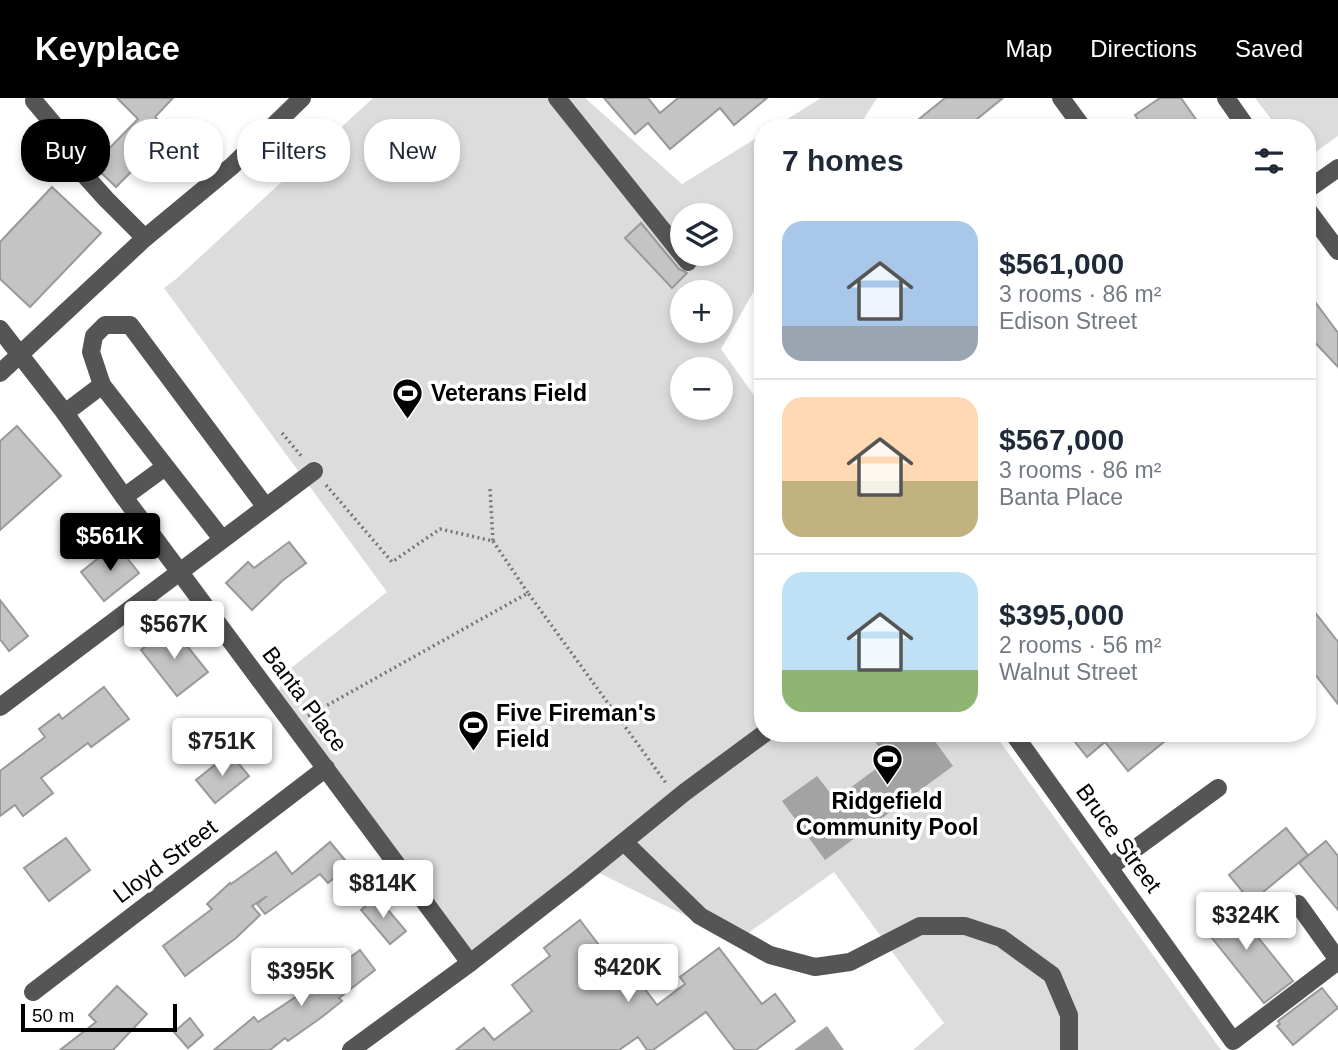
<!DOCTYPE html>
<meta charset="utf-8">
<style>
:root{--surface:#fff;--page:#f2f2f3;--text:#1f2937;--muted:#747a83;--line:#e0e1e3;--accent:#000}
body{margin:0;font-family:Arial,sans-serif;background:var(--page);color:var(--text);height:100vh;display:flex;flex-direction:column;font-size:26px;white-space:nowrap}
*{box-sizing:border-box;margin:0}
p{font-size:23px;color:var(--muted)}
.icon{flex:none;width:38px;height:38px;fill:none;stroke:currentColor;stroke-width:2;stroke-linecap:round;stroke-linejoin:round}
.map{position:relative;flex:1;overflow:hidden}
.side{position:absolute;left:754px;top:21px;width:562px;height:623px;display:flex;flex-direction:column;background:var(--surface);border-radius:28px;box-shadow:0 4px 10px #0003}
.side>*{flex:none}
.guide{position:absolute;left:21px;top:21px;width:628px;height:63px;display:flex;gap:14px}
.fabs{position:absolute;left:670px;top:105px;display:grid;gap:14px}
.fabs a{display:grid;place-items:center;width:63px;height:63px;border-radius:50%;background:var(--surface);box-shadow:0 4px 10px #0003;font-size:35px}
.scale{position:absolute;left:21px;bottom:18px;width:156px;box-sizing:border-box;padding-left:7px;border:4px solid #000;border-top:0;font-size:19px;line-height:24px;white-space:nowrap;color:#000;-webkit-text-stroke:5px #fff;paint-order:stroke}
.price{position:absolute;translate:-50% -60px;padding:0 16px;border-radius:7px;background:#fff;color:#222;font-size:23px;line-height:46px;filter:drop-shadow(0 2px 4px #0008)}
.price::after{content:'';position:absolute;left:50%;top:42px;width:21px;height:16px;margin-left:-10px;background:inherit;clip-path:polygon(0 0,100% 0,50% 100%)}
.price.active{background:var(--accent);color:#fff}
ul{padding:0;list-style:none}
li{display:flex;align-items:center;gap:21px;height:175px;padding:0 28px}
li+li{border-top:2px solid var(--line)}
li span{display:grid;place-items:center;flex:none;width:196px;height:140px;border-radius:21px;color:#555}
li>.icon{margin-inline-start:auto}
span .icon{width:84px;height:84px;fill:#fffc;stroke-width:1}
li b{font-size:30px}
h2{display:flex;justify-content:space-between;align-items:center;height:84px;padding:0 28px;font-size:30px}
.chip{padding:0 24px;border-radius:28px;background:var(--surface);box-shadow:0 4px 10px #0003;font-size:24px;line-height:63px}
.chip.active{background:var(--accent);color:#fff}
header{display:flex;align-items:center;gap:42px;box-sizing:border-box;height:98px;padding:0 35px;background:var(--accent);color:#fff}
header strong{font-size:33px}
nav{display:flex;gap:38px;margin-inline-start:auto;font-size:24px}
.map>svg:first-child{display:block}
.green{fill:#dcdcdc;fill-rule:evenodd}
.water{fill:#a3a3a3}
.building{fill:#c4c4c4;stroke:#999;stroke-width:2}
.lines{fill:none;stroke-linecap:round;stroke-linejoin:round}
.path{stroke:#777;stroke-width:3.5;stroke-dasharray:2 3.5;stroke-linecap:butt}
.minor{stroke:#555;stroke-width:18}
.labels{text-anchor:middle;dominant-baseline:central;stroke-width:7;stroke-linejoin:round;paint-order:stroke}
.poi-label{font-size:23px;font-weight:bold;fill:#000;stroke:#fff;text-anchor:start}
.street-label{font-size:23px;fill:#000;stroke:#fff}
</style>
<header>
<strong>Keyplace</strong>
<nav><a>Map</a><a>Directions</a><a>Saved</a></nav>
</header>
<div class="map">
<svg width="1338" height="952" viewBox="0 0 1338 952">
<rect width="100%" height="100%" fill="#fff"/>
<!-- green -->
<g class="green">
<path d="M 373,0 L 585,0 L 682,86 L 763,36 L 763,177 L 721,251 L 763,310 L 763,635 L 994,635 L 1221,952 L 913,952 L 944,925 L 834,774 L 737,843 L 593,772 L 470,865 L 273,607 L 286,574 L 387,494 L 164,190 L 176,181 ZM 682,117 L 721,117 L 721,156 L 682,156 ZM 682,194 L 721,194 L 721,233 L 682,233 ZM 682,271 L 721,271 L 721,310 L 682,310 Z"/>
<path d="M 821,0 L 877,0 L 858,30 L 773,30 Z"/>
<path d="M 1255,0 L 1338,0 L 1338,38 L 1307,60 L 1307,30 L 1278,30 Z"/>
</g>
<!-- water -->
<g class="water">
<path d="M 869,635 L 929,635 L 953,668 L 825,762 L 782,703 L 817,678 L 835,701 L 888,662 Z"/>
<path d="M 827,928 L 844,952 L 794,952 Z"/>
</g>
<!-- building -->
<g class="building">
<path d="M 117,0 L 173,0 L 155,19 L 175,38 L 138,77 L 133,72 L 116,89 L 93,67 L 138,21 Z"/>
<path d="M 604,0 L 648,0 L 660,15 L 678,0 L 767,0 L 734,27 L 720,10 L 670,51 L 648,25 L 635,36 Z"/>
<path d="M 945,0 L 1003,0 L 966,30 L 908,30 Z"/>
<path d="M 1160,0 L 1181,0 L 1202,30 L 1143,30 L 1135,17 Z"/>
<path d="M 52,89 L 101,135 L 30,209 L 0,181 L 0,144 Z"/>
<path d="M 641,125 L 679,171 L 687,175 L 672,190 L 625,140 Z"/>
<path d="M 1307,193 L 1338,235 L 1338,269 L 1307,236 Z"/>
<path d="M 17,328 L 61,378 L 0,432 L 0,343 Z"/>
<path d="M 289,444 L 306,465 L 282,483 L 252,512 L 226,485 L 248,464 L 254,470 Z"/>
<path d="M 116,446 L 139,475 L 104,503 L 81,474 Z"/>
<path d="M 0,502 L 28,538 L 9,553 L 0,541 Z"/>
<path d="M 1307,504 L 1338,544 L 1338,606 L 1307,566 Z"/>
<path d="M 171,528 L 208,574 L 177,598 L 141,552 Z"/>
<path d="M 104,589 L 129,621 L 91,649 L 88,645 L 41,680 L 53,695 L 23,718 L 15,707 L 0,718 L 0,673 L 45,639 L 39,631 L 59,616 L 62,621 Z"/>
<path d="M 1068,635 L 1175,635 L 1128,673 L 1105,644 L 1087,659 Z"/>
<path d="M 230,655 L 249,678 L 215,705 L 196,682 Z"/>
<path d="M 1286,730 L 1308,757 L 1251,804 L 1229,777 Z"/>
<path d="M 66,740 L 90,772 L 49,803 L 24,770 Z"/>
<path d="M 1326,743 L 1338,758 L 1338,812 L 1299,765 Z"/>
<path d="M 330,744 L 349,767 L 328,785 L 320,776 L 265,816 L 257,806 L 267,798 L 252,808 L 260,817 L 236,840 L 185,878 L 163,848 L 212,811 L 207,806 L 230,785 L 231,786 L 276,754 L 292,776 Z"/>
<path d="M 377,799 L 406,833 L 390,846 L 361,812 Z"/>
<path d="M 1229,803 L 1293,883 L 1264,905 L 1200,825 Z"/>
<path d="M 580,822 L 608,859 L 616,853 L 657,907 L 685,886 L 680,879 L 719,850 L 762,906 L 775,896 L 795,923 L 756,952 L 735,952 L 706,914 L 653,952 L 647,952 L 638,939 L 619,952 L 456,952 L 484,930 L 494,942 L 532,913 L 512,887 L 550,858 L 544,850 Z"/>
<path d="M 360,852 L 375,872 L 339,900 L 342,903 L 322,919 L 288,943 L 285,940 L 270,952 L 214,952 L 254,919 L 258,924 L 300,896 L 297,892 L 318,875 L 323,880 Z"/>
<path d="M 117,888 L 147,916 L 113,952 L 60,952 L 96,924 L 89,917 Z"/>
<path d="M 1322,890 L 1338,910 L 1293,947 L 1277,928 L 1280,926 L 1278,923 Z"/>
<path d="M 190,920 L 203,937 L 188,950 L 174,934 Z"/>
</g>
<g class="lines">
<!-- path -->
<g class="path">
<path d="M 282,335 L 303,360"/>
<path d="M 326,387 L 392,464 L 440,431 L 493,443 L 490,391"/>
<path d="M 493,443 L 528,495"/>
<path d="M 308,618 L 528,495 L 666,685"/>
</g>
<!-- minor -->
<g class="minor">
<path d="M 557,0 L 688,164"/>
<path d="M 1061,0 L 1083,30"/>
<path d="M 1226,0 L 1247,30"/>
<path d="M 34,3 L 66,41 L 79,71 L 106,101 L 145,140"/>
<path d="M 1307,92 L 1338,70"/>
<path d="M 1307,111 L 1338,153"/>
<path d="M 0,231 L 65,315 L 124,399 L 470,865"/>
<path d="M 0,275 L 145,140 L 232,68 L 302,0"/>
<path d="M 65,315 L 102,287"/>
<path d="M 124,399 L 165,369"/>
<path d="M 222,441 L 102,287 L 91,254 L 94,238 L 105,227 L 130,227 L 265,408"/>
<path d="M 0,609 L 314,373"/>
<path d="M 1013,635 L 1233,943 L 1338,863"/>
<path d="M 624,744 L 700,818 L 770,857 L 815,869 L 850,864 L 920,828 L 965,828 L 1001,840 L 1052,877 L 1069,917 L 1069,952"/>
<path d="M 1110,769 L 1218,690"/>
<path d="M 1298,806 L 1338,862"/>
<path d="M 33,894 L 326,670"/>
<path d="M 351,952 L 470,865 L 578,781 L 685,694 L 765,635"/>
</g>
</g>
<!-- icons -->
<defs>
<symbol id="stadium-pin" viewBox="-11 -11 22 30"><path d="M0 17L-7.5 6A9.5 9.5 0 1 1 7.5 6Z" fill="#000" stroke="#fff"/><path d="M0-5a6.5 5 0 1 0 0 10a6.5 5 0 1 0 0-10ZM-3.5-1.8h7v3.6h-7Z" fill="#fff"/></symbol>
</defs>
<g fill-rule="evenodd">
<use href="#stadium-pin" x="390" y="278" width="35" height="47"/>
<use href="#stadium-pin" x="456" y="610" width="35" height="47"/>
<use href="#stadium-pin" x="870" y="644" width="35" height="47"/>
</g>
<g class="labels">
<!-- poi labels -->
<g class="poi-label">
<text x="431" y="295">Veterans Field</text>
<text x="496" y="615">Five Fireman's<tspan x="496" dy="26">Field</tspan></text>
<text x="887" y="703" text-anchor="middle">Ridgefield<tspan x="887" dy="26">Community Pool</tspan></text>
</g>
<!-- street labels -->
<g class="street-label">
<text transform="translate(305 601) rotate(53)">Banta Place</text>
<text transform="translate(1119 740) rotate(54)">Bruce Street</text>
<text transform="translate(165 763) rotate(-37)">Lloyd Street</text>
</g>
</g>
</svg>
<div class="fabs">
<a><svg class="icon" aria-label="layers" viewBox="0 0 24 24"><path d="M12 4l9 5-9 5-9-5zM3 14l9 5 9-5"/></svg></a>
<a>+</a>
<a>−</a>
</div>
<div class="scale">50 m</div>
<b class="price active" style="left:110px;top:475px">$561K</b>
<b class="price" style="left:174px;top:563px">$567K</b>
<b class="price" style="left:222px;top:680px">$751K</b>
<b class="price" style="left:383px;top:822px">$814K</b>
<b class="price" style="left:1246px;top:854px">$324K</b>
<b class="price" style="left:628px;top:906px">$420K</b>
<b class="price" style="left:301px;top:910px">$395K</b>
<div class="guide">
<a class="chip active">Buy</a>
<a class="chip">Rent</a>
<a class="chip">Filters</a>
<a class="chip">New</a>
</div>
<section class="side">
<h2>7 homes<svg class="icon" aria-label="filters" viewBox="0 0 24 24"><path d="M4 7h16M4 17h16"/><circle cx="9" cy="7" r="2"/><circle cx="15" cy="17" r="2"/></svg></h2>
<ul>
<li><span style="background:linear-gradient(#a9c7e8 75%,#9aa5b1 0)"><svg class="icon" aria-label="home" viewBox="0 0 24 24"><path d="M3 11l9-7 9 7M6 9v11h12V9"/></svg></span><div><b>$561,000</b><p>3 rooms · 86 m²</p><p>Edison Street</p></div></li>
<li><span style="background:linear-gradient(#ffd9b3 60%,#c2b280 0)"><svg class="icon" aria-label="home" viewBox="0 0 24 24"><path d="M3 11l9-7 9 7M6 9v11h12V9"/></svg></span><div><b>$567,000</b><p>3 rooms · 86 m²</p><p>Banta Place</p></div></li>
<li><span style="background:linear-gradient(#bfe0f5 70%,#8fb573 0)"><svg class="icon" aria-label="home" viewBox="0 0 24 24"><path d="M3 11l9-7 9 7M6 9v11h12V9"/></svg></span><div><b>$395,000</b><p>2 rooms · 56 m²</p><p>Walnut Street</p></div></li>
</ul>
</section>
</div>
